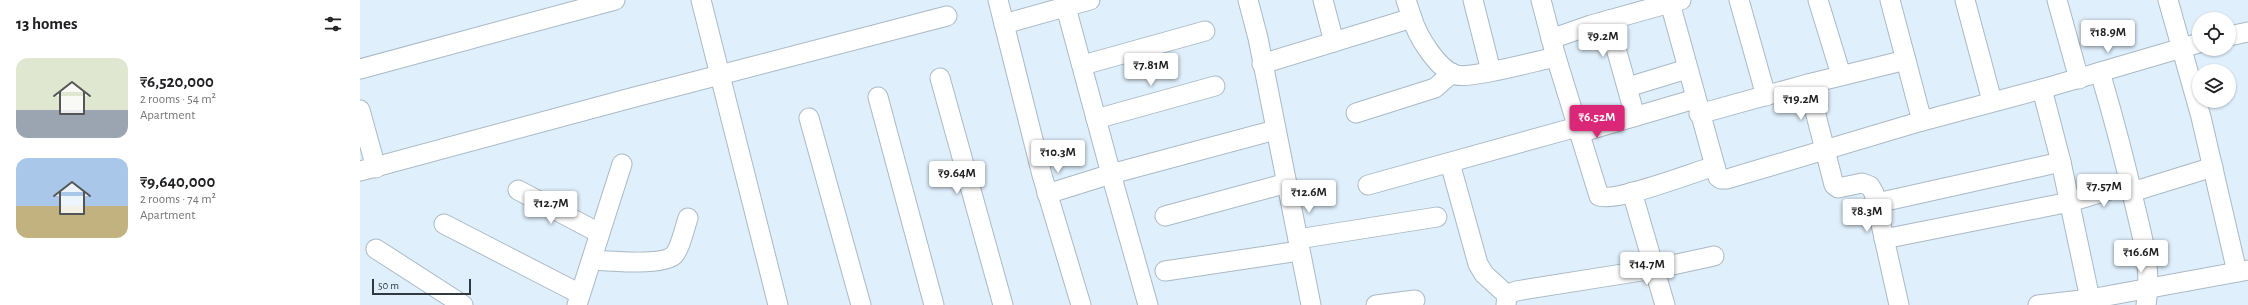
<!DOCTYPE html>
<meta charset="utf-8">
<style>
:root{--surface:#fff;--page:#f2f2f2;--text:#202124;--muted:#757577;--accent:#db2777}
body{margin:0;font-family:"Alegreya Sans",sans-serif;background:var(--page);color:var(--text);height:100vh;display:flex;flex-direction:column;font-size:15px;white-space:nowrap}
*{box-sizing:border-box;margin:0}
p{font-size:13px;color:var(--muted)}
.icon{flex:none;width:22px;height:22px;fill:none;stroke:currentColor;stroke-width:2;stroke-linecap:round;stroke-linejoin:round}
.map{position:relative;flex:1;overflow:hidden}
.sheet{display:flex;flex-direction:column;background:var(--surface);width:360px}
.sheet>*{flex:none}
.tools{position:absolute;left:1832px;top:12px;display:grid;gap:8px}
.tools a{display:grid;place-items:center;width:44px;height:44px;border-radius:50%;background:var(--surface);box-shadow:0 1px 3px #0004;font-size:20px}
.scale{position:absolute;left:12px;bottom:10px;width:99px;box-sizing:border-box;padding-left:4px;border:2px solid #32393e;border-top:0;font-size:11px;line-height:14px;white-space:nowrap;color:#32393e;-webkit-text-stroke:3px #dfeffc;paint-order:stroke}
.price{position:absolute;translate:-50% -34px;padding:0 9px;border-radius:4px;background:#fff;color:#222;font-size:13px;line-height:26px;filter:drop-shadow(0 1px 2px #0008)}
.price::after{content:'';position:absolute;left:50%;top:24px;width:12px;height:9px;margin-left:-6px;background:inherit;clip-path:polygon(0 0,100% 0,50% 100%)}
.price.on{background:var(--accent);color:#fff}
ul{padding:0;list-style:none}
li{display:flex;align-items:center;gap:12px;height:100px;padding:0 16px}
li span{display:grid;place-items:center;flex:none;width:112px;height:80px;border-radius:12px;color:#555}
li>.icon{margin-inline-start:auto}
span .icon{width:48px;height:48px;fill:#fffc;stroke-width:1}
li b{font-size:17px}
h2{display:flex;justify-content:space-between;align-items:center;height:48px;padding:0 16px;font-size:17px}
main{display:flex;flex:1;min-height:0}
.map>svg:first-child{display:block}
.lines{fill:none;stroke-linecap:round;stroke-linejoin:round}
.minor-casing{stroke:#a9b9c5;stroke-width:21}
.minor{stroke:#fff;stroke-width:19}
</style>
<main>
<section class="sheet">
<h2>13 homes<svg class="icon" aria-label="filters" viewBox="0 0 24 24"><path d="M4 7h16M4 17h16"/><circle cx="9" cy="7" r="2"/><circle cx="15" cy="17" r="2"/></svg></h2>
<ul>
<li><span style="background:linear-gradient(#dfe7d0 65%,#9aa5b1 0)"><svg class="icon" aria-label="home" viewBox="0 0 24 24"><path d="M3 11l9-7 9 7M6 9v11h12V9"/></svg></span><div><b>₹6,520,000</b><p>2 rooms · 54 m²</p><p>Apartment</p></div></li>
<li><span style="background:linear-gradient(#a9c7e8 60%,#c2b280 0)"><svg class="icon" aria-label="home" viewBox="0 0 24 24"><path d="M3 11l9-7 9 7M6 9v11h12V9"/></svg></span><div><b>₹9,640,000</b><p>2 rooms · 74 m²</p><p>Apartment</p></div></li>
</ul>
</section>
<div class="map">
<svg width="1888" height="305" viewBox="0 0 1888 305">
<rect width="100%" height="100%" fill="#dfeffc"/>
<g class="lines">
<defs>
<g id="minor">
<path d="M 341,0 L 418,305"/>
<path d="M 638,0 L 682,175 L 721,305"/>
<path d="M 704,0 L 751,174 L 915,130"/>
<path d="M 888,0 L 898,38 L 951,305"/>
<path d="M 963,0 L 974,42"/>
<path d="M 1046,0 L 1052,18"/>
<path d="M 1113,0 L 1131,71"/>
<path d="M 1181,0 L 1196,57 L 1239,196 C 1255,203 1334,172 1355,166"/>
<path d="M 1379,0 L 1406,96"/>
<path d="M 1458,0 L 1481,75"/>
<path d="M 1530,0 L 1562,121 L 1682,89 L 1701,162 L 1730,299"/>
<path d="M 1605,0 L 1632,101"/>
<path d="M 1697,0 L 1719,79"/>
<path d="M 1808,0 L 1841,117 L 1877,272"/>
<path d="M 1310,3 L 1358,177 L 1361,179 L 1367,179 L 1562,121"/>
<path d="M 1248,20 L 1275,116"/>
<path d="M 644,24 L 730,0"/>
<path d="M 1869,36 L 1888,32"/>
<path d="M 1191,39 L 1231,25 L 1321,0"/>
<path d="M 902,64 L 1052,18 C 1057,35 1077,69 1096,75 C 1111,79 1176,61 1196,57"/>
<path d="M 723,65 L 845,31"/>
<path d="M 0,69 L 255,0"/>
<path d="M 1740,72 C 1753,116 1765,161 1775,206 C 1783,239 1792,270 1786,305"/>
<path d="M 580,78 L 643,305"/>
<path d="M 1448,84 L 1474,185 L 1478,188 L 1502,183 L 1510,186 L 1514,193 L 1539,305"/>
<path d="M 1268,87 L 1327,69"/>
<path d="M 1682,89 L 1839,43"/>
<path d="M 518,97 L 574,305"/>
<path d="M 0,110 L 16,168"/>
<path d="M 996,113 L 1075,88 L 1092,73"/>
<path d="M 1339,114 L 1448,84 L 1546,60"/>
<path d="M 449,118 L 501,305"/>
<path d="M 736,119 L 855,86"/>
<path d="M 1219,133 L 1335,99"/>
<path d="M 1090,163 L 1118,264 L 1124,274 L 1147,295"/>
<path d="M 0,171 L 271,98 L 587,16"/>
<path d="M 1008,185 L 1217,127"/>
<path d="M 158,190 L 239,233"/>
<path d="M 1272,192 L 1305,305"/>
<path d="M 1772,192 L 1853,167"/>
<path d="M 687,194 L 751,174 L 788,305"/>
<path d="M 1517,203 L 1701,162"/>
<path d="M 805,216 L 927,183"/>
<path d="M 84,224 L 220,294"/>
<path d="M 938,239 L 1077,217"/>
<path d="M 1524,239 L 1710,202 L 1770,184"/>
<path d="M 16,249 L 103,305"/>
<path d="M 232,260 C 247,261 303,266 314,255 C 320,249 325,227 328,218"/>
<path d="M 805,271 L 939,251"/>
<path d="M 217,305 L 262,164"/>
<path d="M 1016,305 L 1055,300"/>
<path d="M 1146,305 L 1147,295 L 1156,291 L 1294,269 L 1354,256"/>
<path d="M 1678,305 L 1730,299 L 1888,270"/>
</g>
</defs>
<!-- minor casing -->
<use href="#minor" class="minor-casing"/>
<!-- minor -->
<use href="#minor" class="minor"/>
</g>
</svg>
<div class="tools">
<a><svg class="icon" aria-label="locate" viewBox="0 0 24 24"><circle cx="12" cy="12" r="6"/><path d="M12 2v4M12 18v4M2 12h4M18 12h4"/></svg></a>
<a><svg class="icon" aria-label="layers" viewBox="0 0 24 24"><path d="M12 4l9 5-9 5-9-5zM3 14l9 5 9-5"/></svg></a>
</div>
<div class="scale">50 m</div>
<b class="price" style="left:1748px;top:54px">₹18.9M</b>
<b class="price" style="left:1243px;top:58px">₹9.2M</b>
<b class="price" style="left:791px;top:87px">₹7.81M</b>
<b class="price" style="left:1441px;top:121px">₹19.2M</b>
<b class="price on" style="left:1237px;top:139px">₹6.52M</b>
<b class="price" style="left:698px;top:174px">₹10.3M</b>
<b class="price" style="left:597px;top:195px">₹9.64M</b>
<b class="price" style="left:1744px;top:208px">₹7.57M</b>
<b class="price" style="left:949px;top:214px">₹12.6M</b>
<b class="price" style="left:191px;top:225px">₹12.7M</b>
<b class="price" style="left:1507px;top:233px">₹8.3M</b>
<b class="price" style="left:1781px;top:274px">₹16.6M</b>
<b class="price" style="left:1287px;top:286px">₹14.7M</b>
</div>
</main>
